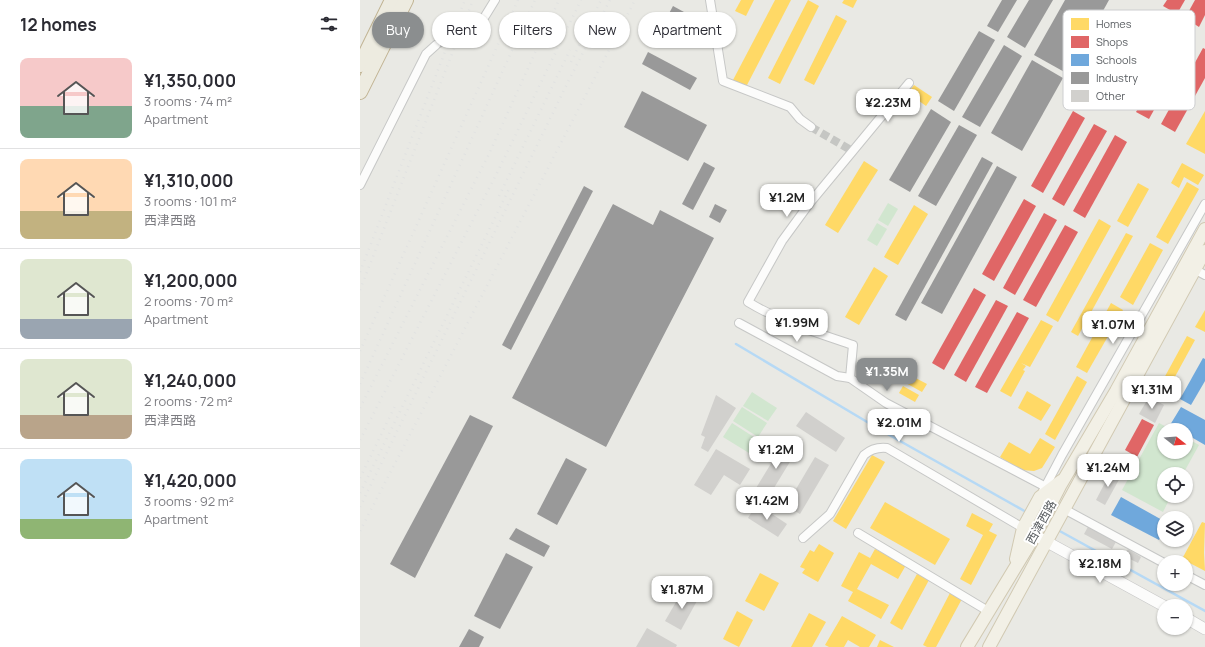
<!DOCTYPE html>
<meta charset="utf-8">
<style>
:root{--surface:#fff;--page:#f2f2f3;--text:#2b2b33;--muted:#7c7c81;--line:#e1e1e2;--accent:#8b8e8f}
body{margin:0;font-family:Manrope,"Noto Sans SC",sans-serif;background:var(--page);color:var(--text);height:100vh;display:flex;flex-direction:column;font-size:15px;white-space:nowrap}
*{box-sizing:border-box;margin:0}
p{font-size:13px;color:var(--muted)}
.icon{flex:none;width:22px;height:22px;fill:none;stroke:currentColor;stroke-width:2;stroke-linecap:round;stroke-linejoin:round}
.map{position:relative;flex:1;overflow:hidden}
.side{display:flex;flex-direction:column;background:var(--surface);width:360px}
.side>*{flex:none}
.guide{position:absolute;left:12px;top:12px;width:380px;height:36px;display:flex;gap:8px}
.needle{width:26px;rotate:107deg}
.buttons{position:absolute;left:797px;top:423px;display:grid;gap:8px}
.buttons a{display:grid;place-items:center;width:36px;height:36px;border-radius:50%;background:var(--surface);box-shadow:0 1px 3px #0004;font-size:20px}
.price{position:absolute;translate:-50% -34px;padding:0 9px;border-radius:8px;background:#fff;color:#222;font-size:13px;line-height:26px;filter:drop-shadow(0 1px 2px #0008)}
.price::after{content:'';position:absolute;left:50%;top:24px;width:12px;height:9px;margin-left:-6px;background:inherit;clip-path:polygon(0 0,100% 0,50% 100%)}
.price.active{background:var(--accent);color:#fff}
ul{padding:0;list-style:none}
li{display:flex;align-items:center;gap:12px;height:100px;padding:0 20px}
li+li{border-top:1px solid var(--line)}
li span{display:grid;place-items:center;flex:none;width:112px;height:80px;border-radius:8px;color:#555}
li>.icon{margin-inline-start:auto}
span .icon{width:48px;height:48px;fill:#fffc;stroke-width:1}
li b{font-size:17px}
h2{display:flex;justify-content:space-between;align-items:center;height:48px;padding:0 20px;font-size:17px}
.tag{padding:0 14px;border-radius:18px;background:var(--surface);box-shadow:0 1px 3px #0004;font-size:14px;line-height:36px}
.tag.active{background:var(--accent);color:#fff}
main{display:flex;flex:1;min-height:0}
.map>svg:first-child{display:block}
.green{fill:#d1e6cf}
.homes{fill:#ffd966}
.shops{fill:#e06666}
.schools{fill:#6fa8dc}
.industry{fill:#999}
.lines{fill:none;stroke-linecap:round;stroke-linejoin:round}
.stream{stroke:#b6d9f5;stroke-width:2.5}
.building{fill:#d1d0cd}
.street-tunnel{stroke:#c5c6c3;stroke-width:8;stroke-dasharray:8 4;stroke-linecap:butt}
.street-casing{stroke:#c6c7c6;stroke-width:10}
.secondary-casing{stroke:#c7c7c7;stroke-width:12}
.primary-casing{stroke:#d1c9b2;stroke-width:14}
.highway-casing{stroke:#c0b392;stroke-width:16}
.street{stroke:#fcfcfb;stroke-width:8}
.secondary{stroke:#fcfcfb;stroke-width:11}
.primary{stroke:#f2f0e6;stroke-width:12}
.highway{stroke:#edebe0;stroke-width:14}
.rail{stroke:#e1e2e1;stroke-width:2.5;stroke-dasharray:1 5;stroke-linecap:butt}
.labels{text-anchor:middle;dominant-baseline:central;stroke-width:4;stroke-linejoin:round;paint-order:stroke}
.street-label{font-size:12px;fill:#595d61;stroke:#fff}
.key{fill:#fff;stroke:#cdced0;stroke-width:1}
.key-label{font-size:11px;fill:#595d61}
</style>
<main>
<section class="side">
<h2>12 homes<svg class="icon" aria-label="filters" viewBox="0 0 24 24"><path d="M4 7h16M4 17h16"/><circle cx="9" cy="7" r="2"/><circle cx="15" cy="17" r="2"/></svg></h2>
<ul>
<li><span style="background:linear-gradient(#f6c9c9 60%,#7fa58c 0)"><svg class="icon" aria-label="home" viewBox="0 0 24 24"><path d="M3 11l9-7 9 7M6 9v11h12V9"/></svg></span><div><b>¥1,350,000</b><p>3 rooms · 74 m²</p><p>Apartment</p></div></li>
<li><span style="background:linear-gradient(#ffd9b3 65%,#c2b280 0)"><svg class="icon" aria-label="home" viewBox="0 0 24 24"><path d="M3 11l9-7 9 7M6 9v11h12V9"/></svg></span><div><b>¥1,310,000</b><p>3 rooms · 101 m²</p><p>西津西路</p></div></li>
<li><span style="background:linear-gradient(#dfe7d0 75%,#9aa5b1 0)"><svg class="icon" aria-label="home" viewBox="0 0 24 24"><path d="M3 11l9-7 9 7M6 9v11h12V9"/></svg></span><div><b>¥1,200,000</b><p>2 rooms · 70 m²</p><p>Apartment</p></div></li>
<li><span style="background:linear-gradient(#dfe7d0 70%,#b9a48a 0)"><svg class="icon" aria-label="home" viewBox="0 0 24 24"><path d="M3 11l9-7 9 7M6 9v11h12V9"/></svg></span><div><b>¥1,240,000</b><p>2 rooms · 72 m²</p><p>西津西路</p></div></li>
<li><span style="background:linear-gradient(#bfe0f5 75%,#8fb573 0)"><svg class="icon" aria-label="home" viewBox="0 0 24 24"><path d="M3 11l9-7 9 7M6 9v11h12V9"/></svg></span><div><b>¥1,420,000</b><p>3 rooms · 92 m²</p><p>Apartment</p></div></li>
</ul>
</section>
<div class="map">
<svg width="845" height="647" viewBox="0 0 845 647">
<rect width="100%" height="100%" fill="#e9e9e4"/>
<!-- green -->
<g class="green">
<path d="M 528,203 L 538,209 L 528,226 L 518,220 Z"/>
<path d="M 517,223 L 527,229 L 517,246 L 507,240 Z"/>
<path d="M 392,392 L 417,408 L 408,421 L 383,406 Z"/>
<path d="M 382,407 L 407,423 L 398,437 L 373,421 Z"/>
<path d="M 372,423 L 397,439 L 389,453 L 363,437 Z"/>
<path d="M 799,423 L 812,430 L 804,430 L 804,452 L 826,452 L 826,438 L 839,445 L 823,474 L 804,474 L 804,496 L 811,496 L 803,512 L 762,490 Z"/>
</g>
<!-- homes -->
<g class="homes">
<path d="M 381,0 L 394,0 L 386,16 L 375,11 Z"/>
<path d="M 415,0 L 431,0 L 386,87 L 373,80 Z"/>
<path d="M 448,0 L 459,6 L 420,84 L 408,78 Z"/>
<path d="M 484,0 L 497,0 L 493,8 L 482,3 Z"/>
<path d="M 476,15 L 487,21 L 454,85 L 444,80 Z"/>
<path d="M 554,85 L 572,97 L 566,106 L 548,93 Z"/>
<path d="M 845,111 L 845,154 L 826,144 Z"/>
<path d="M 504,161 L 518,170 L 478,233 L 465,225 Z"/>
<path d="M 822,163 L 844,175 L 838,185 L 824,177 L 819,188 L 811,183 Z"/>
<path d="M 827,182 L 839,189 L 808,244 L 796,237 Z"/>
<path d="M 778,183 L 789,189 L 768,227 L 757,221 Z"/>
<path d="M 554,205 L 568,214 L 538,265 L 524,257 Z"/>
<path d="M 739,219 L 751,226 L 698,322 L 686,315 Z"/>
<path d="M 766,233 L 773,236 L 718,336 L 711,332 Z"/>
<path d="M 790,243 L 803,250 L 773,305 L 760,297 Z"/>
<path d="M 514,267 L 528,276 L 499,325 L 485,317 Z"/>
<path d="M 751,303 L 763,310 L 727,373 L 716,367 Z"/>
<path d="M 845,310 L 845,332 L 835,327 Z"/>
<path d="M 681,320 L 693,326 L 670,367 L 661,363 L 666,366 L 663,370 L 665,371 L 651,397 L 640,391 Z"/>
<path d="M 827,336 L 835,340 L 811,384 L 803,380 Z"/>
<path d="M 548,374 L 567,384 L 562,392 L 544,382 Z"/>
<path d="M 717,376 L 727,382 L 695,440 L 685,434 Z"/>
<path d="M 543,386 L 559,395 L 555,402 L 539,393 Z"/>
<path d="M 667,391 L 691,405 L 681,421 L 658,408 Z"/>
<path d="M 680,438 L 695,447 L 682,468 L 674,471 L 661,470 L 640,457 L 649,442 L 670,454 Z"/>
<path d="M 512,455 L 525,462 L 486,529 L 473,521 Z"/>
<path d="M 525,502 L 590,539 L 575,565 L 510,528 Z"/>
<path d="M 612,513 L 633,524 L 629,531 L 637,535 L 611,585 L 600,579 L 623,535 L 606,526 Z"/>
<path d="M 842,522 L 845,523 L 844,553 L 845,571 L 822,559 Z"/>
<path d="M 459,544 L 474,553 L 458,582 L 442,573 L 445,569 L 440,567 L 450,550 L 454,552 Z"/>
<path d="M 515,549 L 546,565 L 538,579 L 511,564 L 497,589 L 529,605 L 521,619 L 488,601 L 493,592 L 481,586 L 499,552 L 510,558 Z"/>
<path d="M 400,573 L 419,583 L 404,611 L 385,601 Z"/>
<path d="M 557,574 L 569,580 L 542,630 L 530,623 Z"/>
<path d="M 591,591 L 603,597 L 576,647 L 567,647 L 563,645 Z"/>
<path d="M 377,611 L 393,620 L 379,647 L 363,639 Z"/>
<path d="M 449,613 L 466,622 L 452,647 L 431,647 Z"/>
<path d="M 482,616 L 516,635 L 509,647 L 500,647 L 488,640 L 484,647 L 469,647 L 465,645 Z"/>
<path d="M 520,640 L 534,647 L 517,647 Z"/>
</g>
<!-- shops -->
<g class="shops">
<path d="M 807,0 L 825,0 L 817,14 L 803,6 Z"/>
<path d="M 835,0 L 845,0 L 845,15 L 839,27 L 825,18 Z"/>
<path d="M 819,34 L 832,41 L 789,119 L 776,112 Z"/>
<path d="M 843,48 L 845,49 L 845,78 L 815,132 L 801,124 Z"/>
<path d="M 713,111 L 725,118 L 683,193 L 671,186 Z"/>
<path d="M 734,124 L 747,131 L 704,206 L 692,199 Z"/>
<path d="M 755,135 L 767,142 L 725,218 L 713,211 Z"/>
<path d="M 664,199 L 676,206 L 634,281 L 622,274 Z"/>
<path d="M 684,213 L 697,220 L 655,295 L 643,288 Z"/>
<path d="M 705,225 L 718,232 L 676,307 L 663,300 Z"/>
<path d="M 614,288 L 626,295 L 584,370 L 572,363 Z"/>
<path d="M 636,300 L 648,306 L 606,382 L 594,375 Z"/>
<path d="M 657,312 L 669,318 L 627,393 L 615,387 Z"/>
<path d="M 782,419 L 794,425 L 777,457 L 765,450 Z"/>
</g>
<!-- schools -->
<g class="schools">
<path d="M 843,358 L 845,359 L 845,381 L 831,405 L 820,399 Z"/>
<path d="M 821,407 L 845,420 L 845,445 L 826,434 L 826,430 L 819,430 L 810,425 Z"/>
<path d="M 761,497 L 804,521 L 804,530 L 799,540 L 751,515 Z"/>
</g>
<!-- industry -->
<g class="industry">
<path d="M 642,0 L 657,0 L 638,32 L 627,26 Z"/>
<path d="M 669,0 L 693,0 L 665,48 L 647,37 Z"/>
<path d="M 705,0 L 749,0 L 708,74 L 674,55 Z"/>
<path d="M 313,6 L 324,12 L 308,42 L 297,36 Z"/>
<path d="M 619,31 L 635,40 L 594,111 L 578,101 Z"/>
<path d="M 644,45 L 662,56 L 620,127 L 602,117 Z"/>
<path d="M 288,52 L 337,78 L 330,90 L 282,64 Z"/>
<path d="M 672,60 L 703,78 L 662,151 L 631,133 Z"/>
<path d="M 282,91 L 347,125 L 328,161 L 264,127 Z"/>
<path d="M 571,109 L 591,122 L 550,192 L 529,180 Z"/>
<path d="M 599,125 L 617,135 L 576,206 L 558,196 Z"/>
<path d="M 622,157 L 633,163 L 546,321 L 535,315 Z"/>
<path d="M 344,162 L 355,168 L 333,210 L 322,204 Z"/>
<path d="M 637,166 L 657,177 L 582,314 L 561,303 Z"/>
<path d="M 224,186 L 233,191 L 151,350 L 142,345 Z"/>
<path d="M 253,204 L 293,225 L 300,210 L 354,238 L 246,447 L 152,398 Z"/>
<path d="M 355,204 L 367,210 L 360,223 L 349,217 Z"/>
<path d="M 110,415 L 133,426 L 55,578 L 30,564 Z"/>
<path d="M 206,458 L 227,469 L 197,525 L 177,514 Z"/>
<path d="M 156,528 L 190,546 L 184,557 L 149,539 Z"/>
<path d="M 146,553 L 173,567 L 140,629 L 114,616 Z"/>
<path d="M 109,629 L 124,637 L 119,647 L 99,647 Z"/>
</g>
<g class="lines">
<!-- stream -->
<g class="stream">
<path d="M 376,344 L 524,432 L 668,513"/>
<path d="M 696,529 L 845,611"/>
</g>
</g>
<!-- building -->
<g class="building">
<path d="M 356,395 L 376,408 L 348,452 L 341,448 L 345,437 L 341,435 Z"/>
<path d="M 789,397 L 804,405 L 795,423 L 779,414 Z"/>
<path d="M 446,412 L 485,438 L 476,452 L 436,426 Z"/>
<path d="M 426,439 L 439,447 L 406,501 L 393,493 Z"/>
<path d="M 356,449 L 390,469 L 380,485 L 364,475 L 351,495 L 334,485 Z"/>
<path d="M 455,457 L 469,465 L 440,514 L 426,506 Z"/>
<path d="M 751,471 L 761,476 L 745,505 L 736,500 Z"/>
<path d="M 397,504 L 427,524 L 418,537 L 388,518 Z"/>
<path d="M 729,525 L 757,540 L 752,549 L 724,534 Z"/>
<path d="M 768,549 L 781,557 L 778,563 L 764,556 Z"/>
<path d="M 323,590 L 338,599 L 321,630 L 305,621 Z"/>
<path d="M 287,628 L 317,645 L 316,647 L 276,647 Z"/>
</g>
<g class="lines">
<!-- street-tunnel -->
<g class="street-tunnel">
<path d="M 76,45 L 105,34"/>
<path d="M 451,127 L 489,149"/>
</g>
<defs>
<g id="street">
<path d="M 350,0 L 363,81 L 430,107 L 440,119 L 451,127"/>
<path d="M 105,34 L 119,26 L 135,0"/>
<path d="M 549,83 L 449,204 L 422,241 L 388,302 C 421,322 457,333 493,345 L 490,378 L 526,403 L 686,487"/>
<path d="M 0,185 L 66,54 L 76,45"/>
<path d="M 834,269 L 845,275"/>
<path d="M 379,323 L 477,376 L 490,378"/>
<path d="M 683,491 L 702,455 L 845,204"/>
<path d="M 704,509 L 804,563"/>
<path d="M 498,533 L 628,611"/>
<path d="M 443,538 L 470,514 L 504,455 C 511,449 518,447 527,448 L 675,535"/>
<path d="M 826,575 L 845,585"/>
</g>
<g id="secondary">
<path d="M 678,537 L 804,606"/>
<path d="M 826,618 L 845,629"/>
</g>
<g id="primary">
<path d="M 656,559 L 663,528 L 680,497 L 701,481"/>
<path d="M 607,647 L 675,535 L 700,486 L 756,391 L 845,229"/>
<path d="M 629,647 L 845,251"/>
</g>
<g id="highway">
<path d="M 0,65 L 32,0"/>
<path d="M 0,92 L 46,0"/>
</g>
</defs>
<!-- street casing -->
<use href="#street" class="street-casing"/>
<!-- secondary casing -->
<use href="#secondary" class="secondary-casing"/>
<!-- primary casing -->
<use href="#primary" class="primary-casing"/>
<!-- highway casing -->
<use href="#highway" class="highway-casing"/>
<!-- street -->
<use href="#street" class="street"/>
<!-- secondary -->
<use href="#secondary" class="secondary"/>
<!-- primary -->
<use href="#primary" class="primary"/>
<!-- highway -->
<use href="#highway" class="highway"/>
<!-- rail -->
<g class="rail">
<path d="M 211,62 L 241,0"/>
<path d="M 139,196 L 210,50"/>
<path d="M 0,272 L 105,0"/>
<path d="M 0,290 L 113,0"/>
<path d="M 0,351 L 158,0"/>
<path d="M 0,384 L 175,0"/>
<path d="M 0,408 L 129,154 L 199,0"/>
<path d="M 0,440 L 139,169 L 221,0"/>
<path d="M 0,478 L 35,406"/>
<path d="M 0,493 L 149,189"/>
<path d="M 0,507 L 209,80 L 250,0"/>
<path d="M 0,531 L 275,0"/>
</g>
</g>
<g class="labels">
<!-- street labels -->
<g class="street-label">
<text transform="translate(681 522) rotate(-61)">西津西路</text>
</g>
</g>
<!-- legend -->
<rect x="703" y="10" width="132" height="100" rx="6" class="key"/>
<rect x="711" y="18" width="18" height="12" fill="#ffd966"/>
<rect x="711" y="36" width="18" height="12" fill="#e06666"/>
<rect x="711" y="54" width="18" height="12" fill="#6fa8dc"/>
<rect x="711" y="72" width="18" height="12" fill="#999"/>
<rect x="711" y="90" width="18" height="12" fill="#d1d0cd"/>
<g class="key-label">
<text x="736" y="28">Homes</text>
<text x="736" y="46">Shops</text>
<text x="736" y="64">Schools</text>
<text x="736" y="82">Industry</text>
<text x="736" y="100">Other</text>
</g>
</svg>
<div class="buttons">
<a><svg class="needle" viewBox="-14 -14 28 28"><path d="M0-13l5 13h-10z" fill="#e53935"/><path d="M0 13l5-13h-10z" fill="#7c7c81"/></svg></a>
<a><svg class="icon" aria-label="locate" viewBox="0 0 24 24"><circle cx="12" cy="12" r="6"/><path d="M12 2v4M12 18v4M2 12h4M18 12h4"/></svg></a>
<a><svg class="icon" aria-label="layers" viewBox="0 0 24 24"><path d="M12 4l9 5-9 5-9-5zM3 14l9 5 9-5"/></svg></a>
<a>+</a>
<a>−</a>
</div>
<b class="price" style="left:528px;top:123px">¥2.23M</b>
<b class="price" style="left:427px;top:218px">¥1.2M</b>
<b class="price" style="left:437px;top:343px">¥1.99M</b>
<b class="price" style="left:753px;top:345px">¥1.07M</b>
<b class="price active" style="left:527px;top:392px">¥1.35M</b>
<b class="price" style="left:792px;top:410px">¥1.31M</b>
<b class="price" style="left:539px;top:443px">¥2.01M</b>
<b class="price" style="left:416px;top:470px">¥1.2M</b>
<b class="price" style="left:748px;top:488px">¥1.24M</b>
<b class="price" style="left:407px;top:521px">¥1.42M</b>
<b class="price" style="left:740px;top:584px">¥2.18M</b>
<b class="price" style="left:322px;top:610px">¥1.87M</b>
<div class="guide">
<a class="tag active">Buy</a>
<a class="tag">Rent</a>
<a class="tag">Filters</a>
<a class="tag">New</a>
<a class="tag">Apartment</a>
</div>
</div>
</main>
